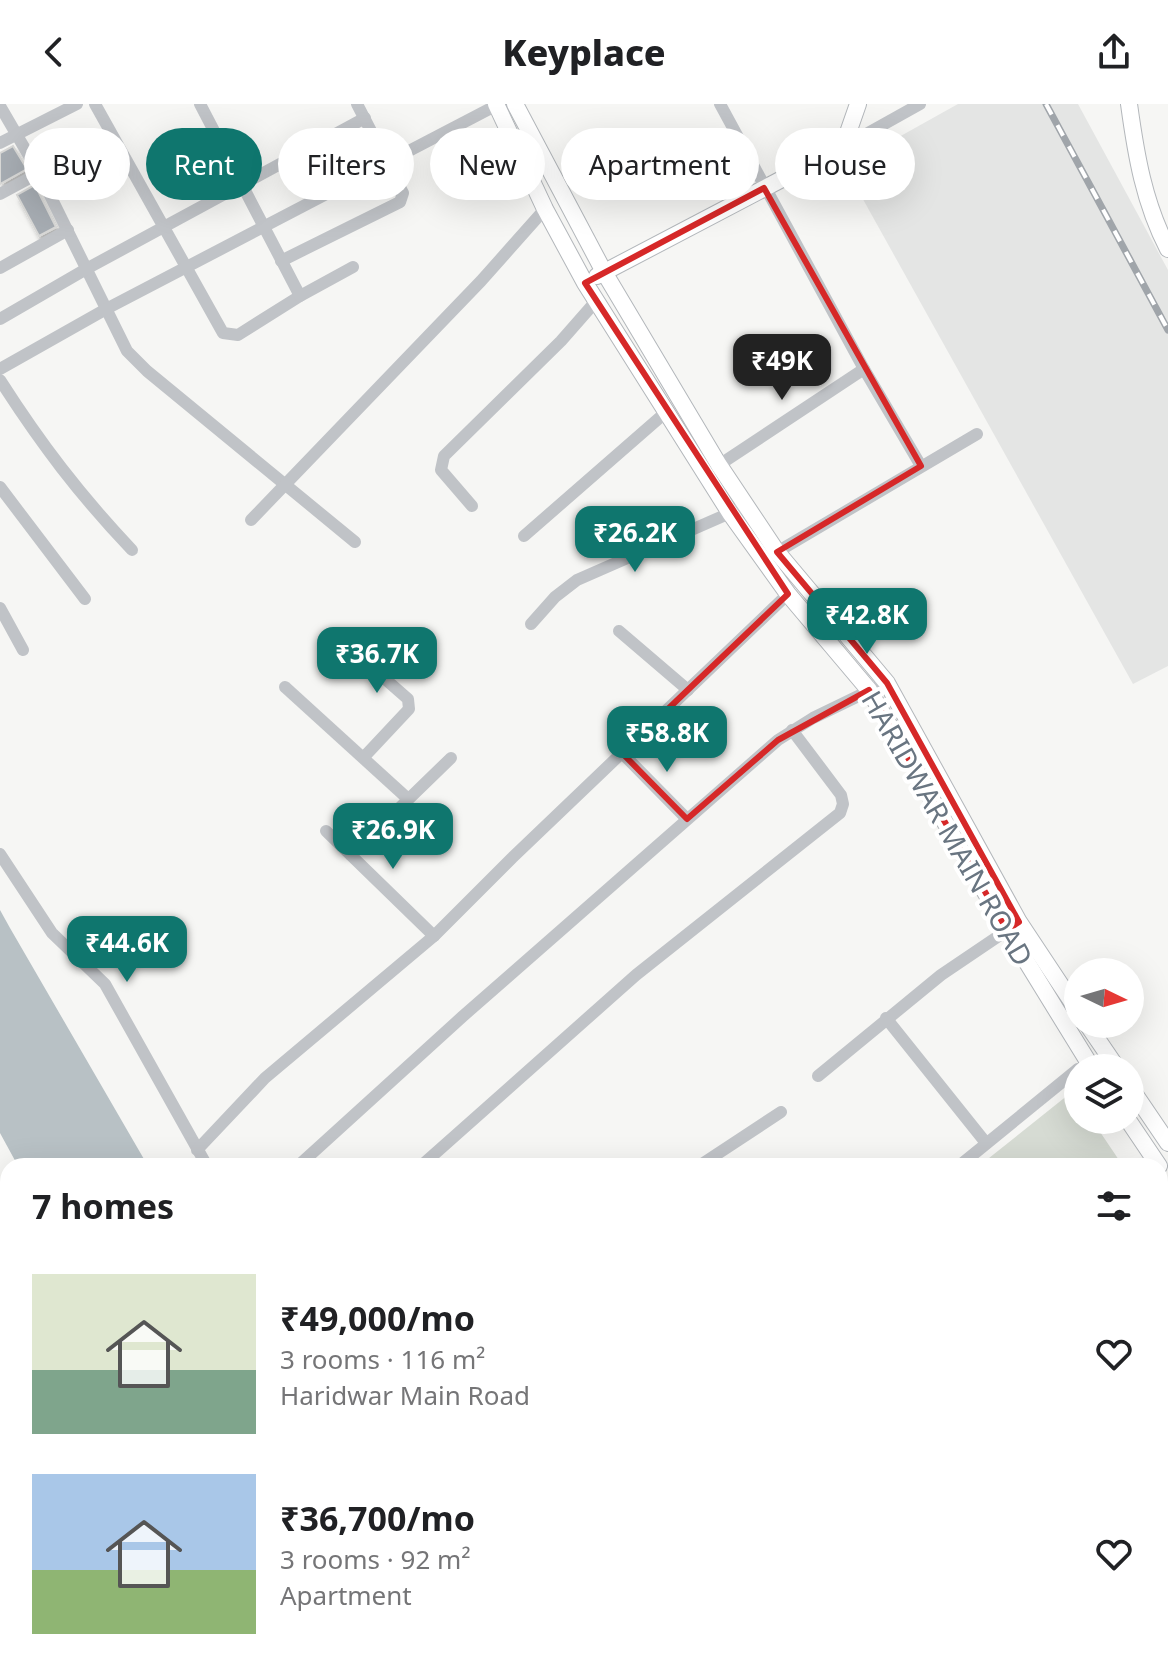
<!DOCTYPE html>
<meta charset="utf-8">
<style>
:root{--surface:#fff;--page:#f6f6f6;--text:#202124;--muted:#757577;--accent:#0f766e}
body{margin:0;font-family:"Noto Sans",sans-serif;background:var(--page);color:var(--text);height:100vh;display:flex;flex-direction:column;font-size:30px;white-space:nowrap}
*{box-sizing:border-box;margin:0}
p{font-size:26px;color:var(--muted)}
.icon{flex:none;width:44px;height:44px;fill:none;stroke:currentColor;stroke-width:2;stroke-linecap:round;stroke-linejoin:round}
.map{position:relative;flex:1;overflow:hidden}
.drawer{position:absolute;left:0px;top:1054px;width:1168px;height:514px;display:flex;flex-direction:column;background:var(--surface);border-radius:24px 24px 0 0;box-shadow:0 8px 32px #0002}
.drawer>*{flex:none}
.guide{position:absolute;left:24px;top:24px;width:1120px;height:72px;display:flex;gap:16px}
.needle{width:52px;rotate:95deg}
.fabs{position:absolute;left:1064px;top:854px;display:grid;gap:16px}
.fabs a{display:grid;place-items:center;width:80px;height:80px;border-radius:50%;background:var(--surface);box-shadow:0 8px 32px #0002;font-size:40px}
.price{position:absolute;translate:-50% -68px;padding:0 18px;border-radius:16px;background:var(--accent);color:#fff;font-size:26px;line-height:52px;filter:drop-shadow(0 2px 4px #0008)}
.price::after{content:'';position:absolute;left:50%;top:48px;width:24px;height:18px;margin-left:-12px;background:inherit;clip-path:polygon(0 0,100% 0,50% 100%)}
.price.active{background:#222;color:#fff}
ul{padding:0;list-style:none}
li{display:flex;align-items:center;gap:24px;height:200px;padding:0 32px}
li span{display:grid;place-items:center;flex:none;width:224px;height:160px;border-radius:0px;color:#555}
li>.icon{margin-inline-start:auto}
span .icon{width:96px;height:96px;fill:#fffc;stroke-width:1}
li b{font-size:34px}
h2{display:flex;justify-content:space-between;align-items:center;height:96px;padding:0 32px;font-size:34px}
.tag{padding:0 28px;border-radius:36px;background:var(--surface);box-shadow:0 8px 32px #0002;font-size:28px;line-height:72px}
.tag.active{background:var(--accent);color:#fff}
header{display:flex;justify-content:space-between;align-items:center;height:104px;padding:0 32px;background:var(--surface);font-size:36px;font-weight:800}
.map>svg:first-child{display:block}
.built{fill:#e4e5e4}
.green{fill:#d6dbd3}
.water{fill:#b8c1c5}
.building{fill:#a6acb2;stroke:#d8d8d6;stroke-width:2;filter:url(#shadow)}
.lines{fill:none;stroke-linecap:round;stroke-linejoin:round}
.secondary-casing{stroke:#b3b7bb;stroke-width:18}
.highway-casing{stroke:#b3b6b9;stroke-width:24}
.street{stroke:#c0c3c7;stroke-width:12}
.secondary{stroke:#fff;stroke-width:16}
.highway{stroke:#fff;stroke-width:22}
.rail-casing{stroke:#a0a5aa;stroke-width:7}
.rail{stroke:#fff;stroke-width:4;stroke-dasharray:12;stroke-linecap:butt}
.marked{fill:none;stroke:#d62828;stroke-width:6;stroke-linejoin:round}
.labels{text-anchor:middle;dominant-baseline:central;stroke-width:8;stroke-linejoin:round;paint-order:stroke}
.street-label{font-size:28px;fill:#697581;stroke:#fff}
</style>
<header><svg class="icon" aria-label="back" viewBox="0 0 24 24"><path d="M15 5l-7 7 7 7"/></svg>Keyplace<svg class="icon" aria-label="share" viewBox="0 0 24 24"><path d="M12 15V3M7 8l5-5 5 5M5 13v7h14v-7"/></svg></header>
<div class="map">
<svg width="1168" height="1567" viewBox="0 0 1168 1567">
<defs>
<filter id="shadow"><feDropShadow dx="3.5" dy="6" stdDeviation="2" flood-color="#0004"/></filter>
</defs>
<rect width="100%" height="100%" fill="#f6f6f4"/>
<!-- built -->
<g class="built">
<path d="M 958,0 L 1078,0 L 1168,166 L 1168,562 L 1133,580 L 845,63 Z"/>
<path d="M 1168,1256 L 1168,1567 L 781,1567 L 788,1560 L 1160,1560 L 1160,1261 Z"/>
</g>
<!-- green -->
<g class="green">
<path d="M 1073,987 L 1078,995 L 1078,1016 L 1092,1016 L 1123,1062 L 979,1062 Z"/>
<path d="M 1160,1118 L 1168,1130 L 1168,1183 L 1160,1196 Z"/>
<path d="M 0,1251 L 8,1265 L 8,1489 L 0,1496 Z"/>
<path d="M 614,1560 L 747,1560 L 739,1567 L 618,1567 Z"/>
</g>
<!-- water -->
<g class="water">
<path d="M 0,806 L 10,824 L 148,1062 L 18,1062 L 0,1029 Z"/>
<path d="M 287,1560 L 444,1560 L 448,1567 L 292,1567 Z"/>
</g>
<!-- building -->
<g class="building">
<path d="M 13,42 L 27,65 L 0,80 L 0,49 Z"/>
<path d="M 35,81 L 56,123 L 39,132 L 17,91 Z"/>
</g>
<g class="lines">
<defs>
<g id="secondary">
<path d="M 496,0 L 545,105 L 585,179 L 730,409 L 788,490 L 869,586 L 1007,826 L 1092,964"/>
<path d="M 515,0 L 604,168 L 719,361 L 777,448 L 887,579 L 1019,818 L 1078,907"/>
<path d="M 1129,0 C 1136,51 1144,99 1168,145"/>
<path d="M 597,172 L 843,43 L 858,0"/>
<path d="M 1087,920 L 1117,964"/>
<path d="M 1130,983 L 1168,1039"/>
<path d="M 1128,1016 L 1159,1062"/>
<path d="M 0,1137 L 8,1151"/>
<path d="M 1160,1210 L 1168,1203"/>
<path d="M 1160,1238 L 1168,1231"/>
<path d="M 241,1560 L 245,1567"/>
<path d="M 762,1567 L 769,1560"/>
</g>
<g id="highway">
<path d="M 0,1177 L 8,1191"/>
<path d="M 0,1231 L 8,1245"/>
<path d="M 187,1560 L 191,1567"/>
<path d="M 221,1560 L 225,1567"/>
</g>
</defs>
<!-- secondary casing -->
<use href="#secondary" class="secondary-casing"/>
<!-- highway casing -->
<use href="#highway" class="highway-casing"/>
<!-- street -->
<g class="street">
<path d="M 95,0 L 223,229 L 238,231 L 300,192 L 353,163"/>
<path d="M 200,0 L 300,192"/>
<path d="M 720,0 L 864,265 L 921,362"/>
<path d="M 0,2 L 39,69 L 127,247 L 147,267 L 355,438"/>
<path d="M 0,39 L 77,0"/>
<path d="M 843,43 L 920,0"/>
<path d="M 0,90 L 39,69"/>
<path d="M 281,157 L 400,98 L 403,89 L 357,0"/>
<path d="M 0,164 L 68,126"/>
<path d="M 0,215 L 88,164 L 365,14"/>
<path d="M 0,265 L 108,204 L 499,0"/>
<path d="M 0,276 C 41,340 79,390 132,446"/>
<path d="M 719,361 L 864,265"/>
<path d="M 0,383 L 85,495"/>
<path d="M 472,402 L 441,366 L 444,352 L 561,237 L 597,196"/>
<path d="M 251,416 L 481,177 L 545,105"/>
<path d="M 524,432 L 665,309"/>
<path d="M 777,448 L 977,330"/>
<path d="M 0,504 L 23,546"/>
<path d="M 531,520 L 555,493 L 577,476 L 746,402"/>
<path d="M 619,527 L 688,586"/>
<path d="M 336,532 L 408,595 L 409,605 L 364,653"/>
<path d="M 285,583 L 407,694"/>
<path d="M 622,649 L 687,715"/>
<path d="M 326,727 L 434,832"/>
<path d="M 0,750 L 52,829 L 105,880 L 207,1062"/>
<path d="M 351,751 L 451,654"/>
<path d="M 886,914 L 986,1039"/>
<path d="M 818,972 L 941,871 L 1012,823"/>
<path d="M 197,1046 L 265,974 L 434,832 L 512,754 L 788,490"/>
<path d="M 298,1062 L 462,913 L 778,636 L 813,614 L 877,583"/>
<path d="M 421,1062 L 636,871 L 840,709 L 843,700 L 841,691 L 792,626"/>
<path d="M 699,1062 L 781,1008"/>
<path d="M 959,1062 L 1078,965"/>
<path d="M 520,1560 L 524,1567"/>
</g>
<!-- secondary -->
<use href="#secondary" class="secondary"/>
<!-- highway -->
<use href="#highway" class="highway"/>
<defs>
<path id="rail" d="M 1046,0 L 1168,226"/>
</defs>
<!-- rail casing -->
<use href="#rail" class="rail-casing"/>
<!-- rail -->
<use href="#rail" class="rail"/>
</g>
<!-- marked area -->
<path class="marked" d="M 764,84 L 921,362 L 777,448 L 887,579 L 1019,818 L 1007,826 L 869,586 L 778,636 L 687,715 L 622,649 L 788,490 L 585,179 Z"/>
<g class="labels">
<!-- street labels -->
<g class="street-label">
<text transform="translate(948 724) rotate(60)">HARIDWAR MAIN ROAD</text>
</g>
</g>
</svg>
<div class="fabs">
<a><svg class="needle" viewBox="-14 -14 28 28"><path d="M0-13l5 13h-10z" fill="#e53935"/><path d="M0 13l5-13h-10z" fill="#757577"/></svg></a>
<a><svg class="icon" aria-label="layers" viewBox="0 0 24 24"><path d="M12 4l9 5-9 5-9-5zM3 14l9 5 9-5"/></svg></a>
</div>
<b class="price active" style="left:782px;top:298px">₹49K</b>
<b class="price" style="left:635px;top:470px">₹26.2K</b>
<b class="price" style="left:867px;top:552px">₹42.8K</b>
<b class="price" style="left:377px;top:591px">₹36.7K</b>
<b class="price" style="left:667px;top:670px">₹58.8K</b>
<b class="price" style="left:393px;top:767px">₹26.9K</b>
<b class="price" style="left:127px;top:880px">₹44.6K</b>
<div class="guide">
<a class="tag">Buy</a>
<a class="tag active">Rent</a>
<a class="tag">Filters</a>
<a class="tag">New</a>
<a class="tag">Apartment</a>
<a class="tag">House</a>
</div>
<section class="drawer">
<h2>7 homes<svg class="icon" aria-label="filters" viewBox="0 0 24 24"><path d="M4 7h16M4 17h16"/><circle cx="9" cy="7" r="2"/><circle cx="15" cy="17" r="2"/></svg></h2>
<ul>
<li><span style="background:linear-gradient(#dfe7d0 60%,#7fa58c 0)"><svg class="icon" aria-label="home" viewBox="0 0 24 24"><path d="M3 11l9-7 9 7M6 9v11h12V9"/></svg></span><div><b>₹49,000/mo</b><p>3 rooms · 116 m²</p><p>Haridwar Main Road</p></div><svg class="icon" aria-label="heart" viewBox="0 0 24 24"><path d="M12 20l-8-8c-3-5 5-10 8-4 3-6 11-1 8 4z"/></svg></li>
<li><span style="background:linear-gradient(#a9c7e8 60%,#8fb573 0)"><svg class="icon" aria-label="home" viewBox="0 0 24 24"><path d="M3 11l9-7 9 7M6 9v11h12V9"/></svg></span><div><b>₹36,700/mo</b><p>3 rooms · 92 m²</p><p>Apartment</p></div><svg class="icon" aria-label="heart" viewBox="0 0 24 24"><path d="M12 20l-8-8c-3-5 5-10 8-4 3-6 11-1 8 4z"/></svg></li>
</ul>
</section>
</div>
